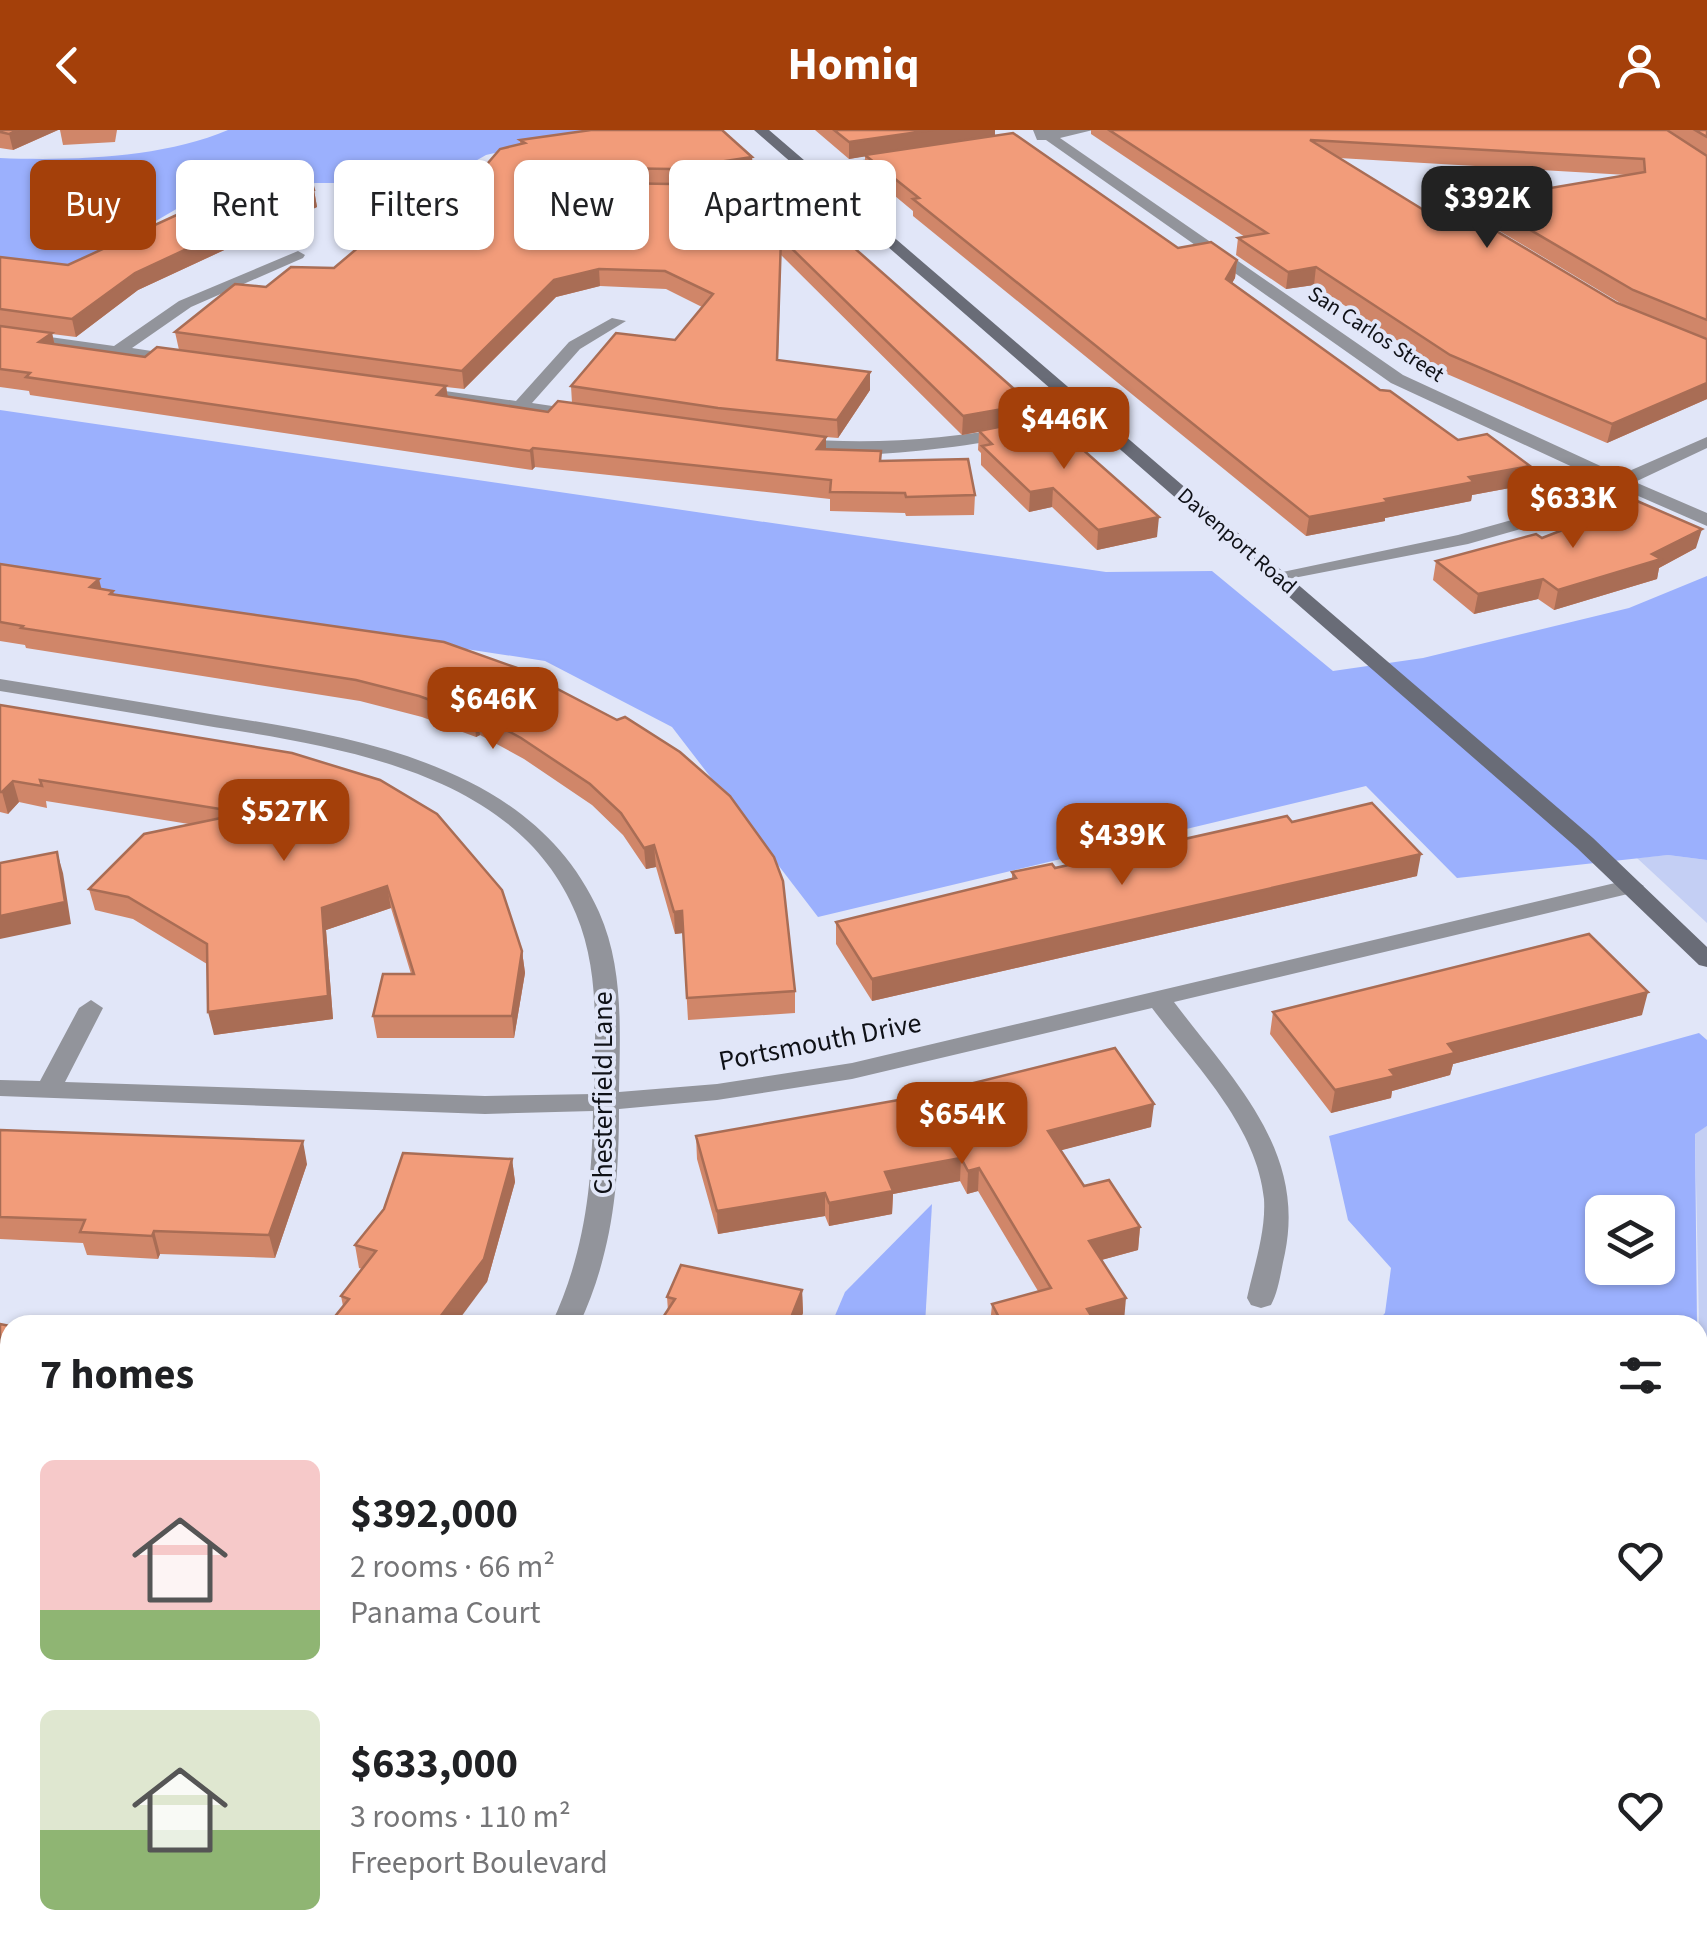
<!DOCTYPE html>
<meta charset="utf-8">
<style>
:root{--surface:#fff;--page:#f2f2f2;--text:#202124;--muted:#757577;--accent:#a4400a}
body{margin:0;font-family:"Source Sans 3",sans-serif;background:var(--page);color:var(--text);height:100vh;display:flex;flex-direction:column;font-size:38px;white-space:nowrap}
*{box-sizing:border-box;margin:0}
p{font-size:32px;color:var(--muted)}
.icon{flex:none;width:55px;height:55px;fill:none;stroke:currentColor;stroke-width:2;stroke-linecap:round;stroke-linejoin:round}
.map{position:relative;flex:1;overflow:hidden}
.details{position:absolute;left:0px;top:1185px;width:1708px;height:642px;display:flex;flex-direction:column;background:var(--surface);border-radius:30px 30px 0 0;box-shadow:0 2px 8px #0004}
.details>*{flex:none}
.guide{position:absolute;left:30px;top:30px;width:1000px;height:90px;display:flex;gap:20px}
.tools{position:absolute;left:1585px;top:1065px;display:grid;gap:20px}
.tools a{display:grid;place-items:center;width:90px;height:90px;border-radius:15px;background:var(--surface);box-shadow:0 2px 8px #0004;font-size:50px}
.price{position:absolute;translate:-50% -85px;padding:0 22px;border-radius:20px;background:var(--accent);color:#fff;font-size:32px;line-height:65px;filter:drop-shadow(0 2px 5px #0008)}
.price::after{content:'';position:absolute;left:50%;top:60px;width:30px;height:22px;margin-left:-15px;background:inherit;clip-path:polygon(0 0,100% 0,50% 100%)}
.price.active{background:#222;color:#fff}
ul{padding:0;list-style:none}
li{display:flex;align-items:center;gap:30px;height:250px;padding:0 40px}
li span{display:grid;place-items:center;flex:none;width:280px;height:200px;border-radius:15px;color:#555}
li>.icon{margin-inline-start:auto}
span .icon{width:120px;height:120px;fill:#fffc;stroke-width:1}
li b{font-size:42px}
h2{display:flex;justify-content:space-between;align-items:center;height:120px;padding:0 40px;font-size:42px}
.chip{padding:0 35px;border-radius:15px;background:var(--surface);box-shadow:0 2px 8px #0004;font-size:35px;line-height:90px}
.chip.active{background:var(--accent);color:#fff}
header{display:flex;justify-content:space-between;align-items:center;height:130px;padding:0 40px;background:var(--accent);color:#fff;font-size:45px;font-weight:700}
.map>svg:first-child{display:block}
.green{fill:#c4cff4}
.forest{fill:#9bb0fd;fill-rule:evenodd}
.water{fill:#7b8ed9;stroke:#5b689f;stroke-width:2.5}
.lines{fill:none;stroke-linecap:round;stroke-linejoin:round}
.street{fill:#92949b;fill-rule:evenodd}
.secondary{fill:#696c77;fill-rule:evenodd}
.wall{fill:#d08669;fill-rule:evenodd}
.shaded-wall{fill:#a96d55}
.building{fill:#f29c7a;stroke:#a96d55;stroke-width:2.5}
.labels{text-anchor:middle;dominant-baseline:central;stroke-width:8;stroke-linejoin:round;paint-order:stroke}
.far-street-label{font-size:22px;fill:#0f1117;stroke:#e1e6f8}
.street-label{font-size:28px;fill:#0f1117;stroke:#e1e6f8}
</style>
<header><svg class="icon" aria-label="back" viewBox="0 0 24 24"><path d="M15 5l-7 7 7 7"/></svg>Homiq<svg class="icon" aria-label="person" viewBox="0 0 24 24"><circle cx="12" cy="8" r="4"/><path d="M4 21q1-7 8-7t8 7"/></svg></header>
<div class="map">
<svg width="1707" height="1826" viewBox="0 0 1707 1826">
<rect width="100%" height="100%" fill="#e1e6f8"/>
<!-- green -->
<g class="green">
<path d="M 1668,725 L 1707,730 L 1707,793 L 1637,728 Z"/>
<path d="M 1707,996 L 1707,1574 L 1695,1003 Z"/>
</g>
<!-- forest -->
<g class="forest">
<path d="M 228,0 L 596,0 L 486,25 L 437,53 L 315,53 L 185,74 L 70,141 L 0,133 L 0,28 C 71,31 163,28 228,0 Z"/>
<path d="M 0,280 L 1106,442 L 1212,441 L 1333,541 L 1423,528 L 1629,478 L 1707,446 L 1707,730 L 1668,725 L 1457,748 L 1366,656 L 818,787 L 672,597 L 545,531 L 0,448 Z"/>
<path d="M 1699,903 L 1707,910 L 1707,996 L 1695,1004 L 1697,1195 L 1374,1195 L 1385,1183 L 1391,1138 L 1348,1090 L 1329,1006 ZM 1602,1082 L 1658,1082 L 1658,1138 L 1602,1138 Z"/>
<path d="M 932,1074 L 925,1195 L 831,1195 L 845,1162 Z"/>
<path d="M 1698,1215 L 1707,1574 L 1707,1826 L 1154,1826 L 1157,1818 L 1698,1818 Z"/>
</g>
<!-- water -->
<path class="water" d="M 695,1818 L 1125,1818 L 1122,1826 L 693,1826 Z"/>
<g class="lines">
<!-- street -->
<g class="street">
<path d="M 1033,0 L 1093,0 L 1060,8 L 1403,245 L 1620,345 L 1707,307 L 1707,318 L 1635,352 L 1707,383 L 1707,396 L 1620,358 L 1549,391 L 1468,414 L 1273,452 L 1273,444 L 1458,405 L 1537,383 L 1605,352 L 1391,253 L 1046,10 L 1037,10 Z"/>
<path d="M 898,24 L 905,28 L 903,31 L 740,56 L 733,52 Z"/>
<path d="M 1435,55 L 1445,55 L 1445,70 L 1476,91 L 1476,97 L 1466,97 L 1433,75 Z"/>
<path d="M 298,121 L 305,125 L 303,128 L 191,177 L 132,218 L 184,226 L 184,232 L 0,210 L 0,200 L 114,216 L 179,171 Z"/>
<path d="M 612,188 L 626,191 L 580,219 L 532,273 L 586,281 L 586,289 L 431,269 L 423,264 L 431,259 L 516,271 L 569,212 Z"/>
<path d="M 1094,282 L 1100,283 L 1100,291 C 1045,304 826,345 784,313 L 793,308 C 896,318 993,303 1094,282 Z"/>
<path d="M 0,549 C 70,560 140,572 210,584 C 354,607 532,633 599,782 C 624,838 620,902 619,962 L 717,954 L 852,933 L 1632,749 L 1644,756 L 1632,763 L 1174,872 C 1232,949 1306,1019 1285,1123 C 1281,1140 1279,1160 1271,1175 L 1261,1178 L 1251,1175 L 1247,1168 C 1254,1136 1266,1102 1264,1069 C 1257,996 1194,934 1152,878 L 852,949 L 717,970 L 619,979 C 619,1057 612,1124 579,1195 L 551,1195 C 584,1125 592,1058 593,981 L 485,984 L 0,966 L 0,950 L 40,951 L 79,878 L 91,870 L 103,878 L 65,952 L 485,966 L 594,964 C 595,904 600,841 576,784 C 517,640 336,617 202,595 C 135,583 67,572 0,561 Z"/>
<path d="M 0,1403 L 10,1406 L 10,1432 L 0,1429 Z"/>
<path d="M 115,1818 L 154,1818 L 151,1826 L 112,1826 Z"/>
</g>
<!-- secondary -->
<path class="secondary" d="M 754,0 L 769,0 L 1593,708 L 1707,817 L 1707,837 L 1699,835 L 1577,718 Z"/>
</g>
<!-- wall -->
<g class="wall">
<path d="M 0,0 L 58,0 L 13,20 L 0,18 Z"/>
<path d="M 60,0 L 117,0 L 115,12 L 63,15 Z"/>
<path d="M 815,0 L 995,0 L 995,6 L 1178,118 L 1237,130 L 1235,148 L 1232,153 L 1380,260 L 1526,355 L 1472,365 L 1471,371 L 1385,388 L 1385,391 L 1306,406 L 913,86 L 913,81 L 865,41 L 865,26 L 849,29 Z"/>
<path d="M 1091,0 L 1707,0 L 1707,269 L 1607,313 L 1447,244 L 1314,155 L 1286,159 L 1236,125 L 1238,108 L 1245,107 L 1091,4 ZM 1339,28 L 1627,45 L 1479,70 L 1476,87 L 1627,177 L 1422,79 Z"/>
<path d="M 520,10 L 752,27 L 753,42 L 1157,407 L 1097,420 L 1052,377 L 1029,382 L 981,335 L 981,323 L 978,320 L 979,302 L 962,305 L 781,125 L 778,230 L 870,242 L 870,260 L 838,308 L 826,307 L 826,320 L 881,321 L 881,331 L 975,365 L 974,385 L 906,386 L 905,383 L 830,381 L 830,369 L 535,337 L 532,340 L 30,265 L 29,261 L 0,257 L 0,127 L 68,135 L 314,60 L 317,77 L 138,160 L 76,207 L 52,204 L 55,215 L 145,227 L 179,220 L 175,202 L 266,157 L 334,138 L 450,77 L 520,14 ZM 600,156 L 666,159 L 702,177 L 675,210 L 571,256 L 572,273 L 548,282 L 448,267 L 446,257 L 464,259 L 556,167 Z"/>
<path d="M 1542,408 L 1696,418 L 1659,438 L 1657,449 L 1554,480 L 1538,469 L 1474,484 L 1433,450 L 1436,431 Z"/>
<path d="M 0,434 L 113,461 L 114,464 L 517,538 L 795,861 L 795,883 L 688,890 L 683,803 L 675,804 L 656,737 L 646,739 L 623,705 L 592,675 L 524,629 L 480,605 L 476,607 L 422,587 L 360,571 L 26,518 L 25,515 L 0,511 Z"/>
<path d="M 0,575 L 292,623 L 522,821 L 525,843 L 514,908 L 377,908 L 373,886 L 411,844 L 391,778 L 326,800 L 333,889 L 214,905 L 207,834 L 133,789 L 95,780 L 89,759 L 189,694 L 46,671 L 47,678 L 19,672 L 8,684 L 0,682 Z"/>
<path d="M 1292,692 L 1417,746 L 872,871 L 836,814 L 836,792 L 1012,749 L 1012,742 L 1055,738 Z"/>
<path d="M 1273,882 L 1642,885 L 1453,934 L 1450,945 L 1392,961 L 1391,968 L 1331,983 L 1270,904 Z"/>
<path d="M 1151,997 L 1061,1020 L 1084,1056 L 1140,1097 L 1138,1120 L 1101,1130 L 1124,1191 L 1110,1195 L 990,1195 L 992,1174 L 1038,1161 L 978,1061 L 967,1064 L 960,1051 L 893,1064 L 892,1084 L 829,1096 L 825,1086 L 718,1104 L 697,1029 L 696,1006 Z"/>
<path d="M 0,1000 L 307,1034 L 275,1128 L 160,1124 L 158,1129 L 87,1125 L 83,1113 L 0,1109 Z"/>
<path d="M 512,1029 L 515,1052 L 487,1152 L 343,1176 L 341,1166 L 362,1139 L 359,1138 L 355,1115 Z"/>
<path d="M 802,1160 L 803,1183 L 798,1195 L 658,1195 L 668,1181 L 667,1167 Z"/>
<path d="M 0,1194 L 10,1196 L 10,1321 L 0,1319 Z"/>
<path d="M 0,1497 L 10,1501 L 10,1702 L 0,1698 Z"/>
</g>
<!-- shaded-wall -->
<g class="shaded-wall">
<path d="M 19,0 L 58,0 L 13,20 L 9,4 Z"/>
<path d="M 932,0 L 995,0 L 995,6 L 849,29 L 849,12 Z"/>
<path d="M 752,27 L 753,43 L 673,55 L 672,39 Z"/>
<path d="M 610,38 L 611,54 L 599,47 Z"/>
<path d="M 314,60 L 317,77 L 138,160 L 76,207 L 72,189 L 135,143 Z"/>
<path d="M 1237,130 L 1235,148 L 1224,166 L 1226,149 Z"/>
<path d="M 1316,137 L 1314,155 L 1286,159 L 1288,142 Z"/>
<path d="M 599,139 L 600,156 L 556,167 L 464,259 L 462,241 L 554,150 Z"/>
<path d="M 52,203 L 56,221 L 39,212 Z"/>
<path d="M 870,242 L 870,260 L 838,308 L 837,290 Z"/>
<path d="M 1707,253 L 1707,269 L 1607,313 L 1612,294 Z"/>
<path d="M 446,256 L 449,275 L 437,265 Z"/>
<path d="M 1031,274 L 1030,292 L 962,305 L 963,286 Z"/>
<path d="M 826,307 L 826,326 L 817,319 Z"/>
<path d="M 533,318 L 535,337 L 532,340 L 530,321 Z"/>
<path d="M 1530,336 L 1526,355 L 1472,365 L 1471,371 L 1385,388 L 1385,391 L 1306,406 L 1309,387 L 1469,347 Z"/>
<path d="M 1053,358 L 1052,377 L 1029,382 L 1030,362 Z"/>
<path d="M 1159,387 L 1157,407 L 1097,420 L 1098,400 Z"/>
<path d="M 1702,399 L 1696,418 L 1659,438 L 1657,449 L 1554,480 L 1558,460 L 1652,424 Z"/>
<path d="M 99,449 L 104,469 L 90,457 Z"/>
<path d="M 1543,449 L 1538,469 L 1474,484 L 1478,464 Z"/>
<path d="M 477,584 L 480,605 L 476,607 L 474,586 Z"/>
<path d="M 13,651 L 19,672 L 8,684 L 2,662 Z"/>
<path d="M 654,715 L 656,737 L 646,739 L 644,718 Z"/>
<path d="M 57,722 L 63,743 L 71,794 L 0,809 L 0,786 Z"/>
<path d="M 1421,724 L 1417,746 L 872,871 L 872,849 Z"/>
<path d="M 387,756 L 391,778 L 326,800 L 333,889 L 214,905 L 208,882 L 322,778 Z"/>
<path d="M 682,781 L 683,803 L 675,804 L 674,782 Z"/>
<path d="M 522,821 L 525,843 L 514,908 L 512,886 Z"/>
<path d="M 1648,862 L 1642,885 L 1453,934 L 1450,945 L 1392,961 L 1391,968 L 1331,983 L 1335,960 L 1390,940 L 1448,914 Z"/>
<path d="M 1154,974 L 1151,997 L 1047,1024 L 1048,1001 Z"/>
<path d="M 303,1011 L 307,1034 L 275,1128 L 269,1105 Z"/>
<path d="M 961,1028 L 960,1051 L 893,1064 L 892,1084 L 829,1096 L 829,1073 L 885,1042 Z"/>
<path d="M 512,1029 L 515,1052 L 487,1152 L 455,1195 L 434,1195 Z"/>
<path d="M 979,1038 L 978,1061 L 967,1064 L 968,1041 Z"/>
<path d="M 825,1063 L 825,1086 L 718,1104 L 717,1081 Z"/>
<path d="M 1140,1097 L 1138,1120 L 1087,1134 L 1089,1111 Z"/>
<path d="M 154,1101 L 160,1124 L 158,1129 L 152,1106 Z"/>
<path d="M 802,1160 L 803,1183 L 798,1195 L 788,1195 Z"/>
<path d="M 1126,1168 L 1124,1191 L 1110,1195 L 1085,1195 L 1087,1179 Z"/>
<path d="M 0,1777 L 8,1795 L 0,1803 Z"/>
<path d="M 425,1818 L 444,1818 L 439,1826 L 420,1826 Z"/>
</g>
<!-- building -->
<g class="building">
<path d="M 0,0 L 19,0 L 9,4 L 0,2 Z"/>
<path d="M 591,0 L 722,0 L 752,27 L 672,39 L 610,38 L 599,47 L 610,53 L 672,54 L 766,40 L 1031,274 L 963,286 L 781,108 L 777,230 L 870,242 L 837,290 L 718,278 L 571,256 L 616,203 L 675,210 L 713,164 L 665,141 L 599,139 L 554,150 L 462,241 L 175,202 L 235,154 L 266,157 L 291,137 L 334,138 L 425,61 L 450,77 L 500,19 L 525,13 L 520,10 Z"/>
<path d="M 834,0 L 932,0 L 849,12 Z"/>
<path d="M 1109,0 L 1667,0 L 1707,26 L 1707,190 L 1633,160 L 1479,70 L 1645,42 L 1644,29 L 1310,10 L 1422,79 L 1451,74 L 1617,173 L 1707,209 L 1707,253 L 1612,294 L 1450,225 L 1316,137 L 1288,142 L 1238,108 L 1267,103 Z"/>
<path d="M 1695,0 L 1707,0 L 1707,7 Z"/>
<path d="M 1013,3 L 1178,118 L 1211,112 L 1237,130 L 1226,149 L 1380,260 L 1390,261 L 1458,310 L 1487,304 L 1530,336 L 1469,347 L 1474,352 L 1385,369 L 1388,372 L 1309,387 L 913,69 L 919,68 L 865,25 Z"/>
<path d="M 311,50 L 314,60 L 135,143 L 72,189 L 0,179 L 0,127 L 68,135 L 220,65 Z"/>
<path d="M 0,196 L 52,203 L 39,212 L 145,227 L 157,217 L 446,256 L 437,265 L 548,282 L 558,271 L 826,307 L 817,319 L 881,321 L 880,331 L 968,329 L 975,365 L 906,367 L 905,363 L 830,362 L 831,350 L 533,318 L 530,321 L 26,247 L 30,243 L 0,239 Z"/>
<path d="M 1046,287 L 1159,387 L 1098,400 L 1053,358 L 1030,362 L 982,316 L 992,314 L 979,301 Z"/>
<path d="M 1637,371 L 1702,399 L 1652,424 L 1661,429 L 1558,460 L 1543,449 L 1478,464 L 1436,431 L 1536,404 L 1542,408 Z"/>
<path d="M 0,434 L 99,449 L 90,457 L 113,461 L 110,464 L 444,512 L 517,538 L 617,590 L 625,587 L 680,622 L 730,666 L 774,727 L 783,751 L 795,861 L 687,868 L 682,781 L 674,782 L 654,715 L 644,718 L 621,683 L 590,654 L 521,608 L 477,584 L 474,586 L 419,566 L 356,550 L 21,498 L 23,496 L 0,492 Z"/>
<path d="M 0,575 L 292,623 L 380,650 L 437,684 L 502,760 L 522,821 L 512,886 L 373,886 L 383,844 L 414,844 L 387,756 L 322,778 L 328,866 L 208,882 L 207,814 L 128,767 L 89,759 L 144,704 L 245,683 L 40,650 L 42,656 L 13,651 L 2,662 L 0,662 Z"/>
<path d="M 1372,673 L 1421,724 L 872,849 L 836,792 L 1016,748 L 1012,742 L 1052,734 L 1055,738 L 1287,686 L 1292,692 Z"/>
<path d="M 57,722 L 65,772 L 0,786 L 0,733 Z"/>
<path d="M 1589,804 L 1648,862 L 1448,914 L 1455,923 L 1390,940 L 1395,946 L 1335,960 L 1273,882 Z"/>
<path d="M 1115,918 L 1154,974 L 1048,1001 L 1084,1056 L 1109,1050 L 1140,1097 L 1089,1111 L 1126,1168 L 1087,1179 L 1097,1195 L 1003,1195 L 992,1174 L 1051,1158 L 979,1038 L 968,1041 L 961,1028 L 885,1042 L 893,1061 L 829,1073 L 825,1063 L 717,1081 L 696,1006 L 921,966 Z"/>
<path d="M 0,1000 L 303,1011 L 269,1105 L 154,1101 L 152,1106 L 80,1102 L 85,1090 L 0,1087 Z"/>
<path d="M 403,1023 L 512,1029 L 484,1129 L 434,1195 L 328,1195 L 349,1169 L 341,1166 L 376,1121 L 355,1115 L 384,1079 Z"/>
<path d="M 681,1135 L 802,1160 L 788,1195 L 658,1195 L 675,1169 L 667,1167 Z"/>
<path d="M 0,1194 L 10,1196 L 10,1300 L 0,1298 Z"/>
<path d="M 0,1497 L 10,1501 L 10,1684 L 0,1680 Z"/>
<path d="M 304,1818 L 425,1818 L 420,1826 L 298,1826 Z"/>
</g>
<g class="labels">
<!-- far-street labels -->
<g class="far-street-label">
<text transform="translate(1376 204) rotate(33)">San Carlos Street</text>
<text transform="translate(1237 411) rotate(41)">Davenport Road</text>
</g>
<!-- street labels -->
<g class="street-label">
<text transform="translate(820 912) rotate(-11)">Portsmouth Drive</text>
<text transform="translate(603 963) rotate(-90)">Chesterfield Lane</text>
</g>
</g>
</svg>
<div class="tools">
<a><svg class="icon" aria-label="layers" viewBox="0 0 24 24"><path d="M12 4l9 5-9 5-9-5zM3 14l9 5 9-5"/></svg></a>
</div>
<b class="price active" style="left:1487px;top:121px">$392K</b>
<b class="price" style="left:1064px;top:342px">$446K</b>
<b class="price" style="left:1573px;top:421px">$633K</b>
<b class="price" style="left:493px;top:622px">$646K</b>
<b class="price" style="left:284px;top:734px">$527K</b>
<b class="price" style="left:1122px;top:758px">$439K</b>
<b class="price" style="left:962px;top:1037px">$654K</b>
<div class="guide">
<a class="chip active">Buy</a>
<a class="chip">Rent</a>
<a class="chip">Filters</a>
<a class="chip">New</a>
<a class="chip">Apartment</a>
</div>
<section class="details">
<h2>7 homes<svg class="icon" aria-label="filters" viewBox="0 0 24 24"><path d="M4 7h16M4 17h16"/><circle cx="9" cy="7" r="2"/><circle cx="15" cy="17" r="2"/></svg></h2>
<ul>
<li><span style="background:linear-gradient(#f6c9c9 75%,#8fb573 0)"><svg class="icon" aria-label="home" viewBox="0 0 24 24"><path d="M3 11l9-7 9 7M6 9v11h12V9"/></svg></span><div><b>$392,000</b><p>2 rooms · 66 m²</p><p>Panama Court</p></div><svg class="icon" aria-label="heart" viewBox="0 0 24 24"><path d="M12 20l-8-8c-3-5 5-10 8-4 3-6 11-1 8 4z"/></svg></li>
<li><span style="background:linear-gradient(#dfe7d0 60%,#8fb573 0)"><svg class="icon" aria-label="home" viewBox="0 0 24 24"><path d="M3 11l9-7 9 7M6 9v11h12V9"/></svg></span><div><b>$633,000</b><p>3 rooms · 110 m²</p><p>Freeport Boulevard</p></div><svg class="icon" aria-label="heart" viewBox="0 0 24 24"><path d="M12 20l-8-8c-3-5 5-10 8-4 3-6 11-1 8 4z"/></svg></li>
</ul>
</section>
</div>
